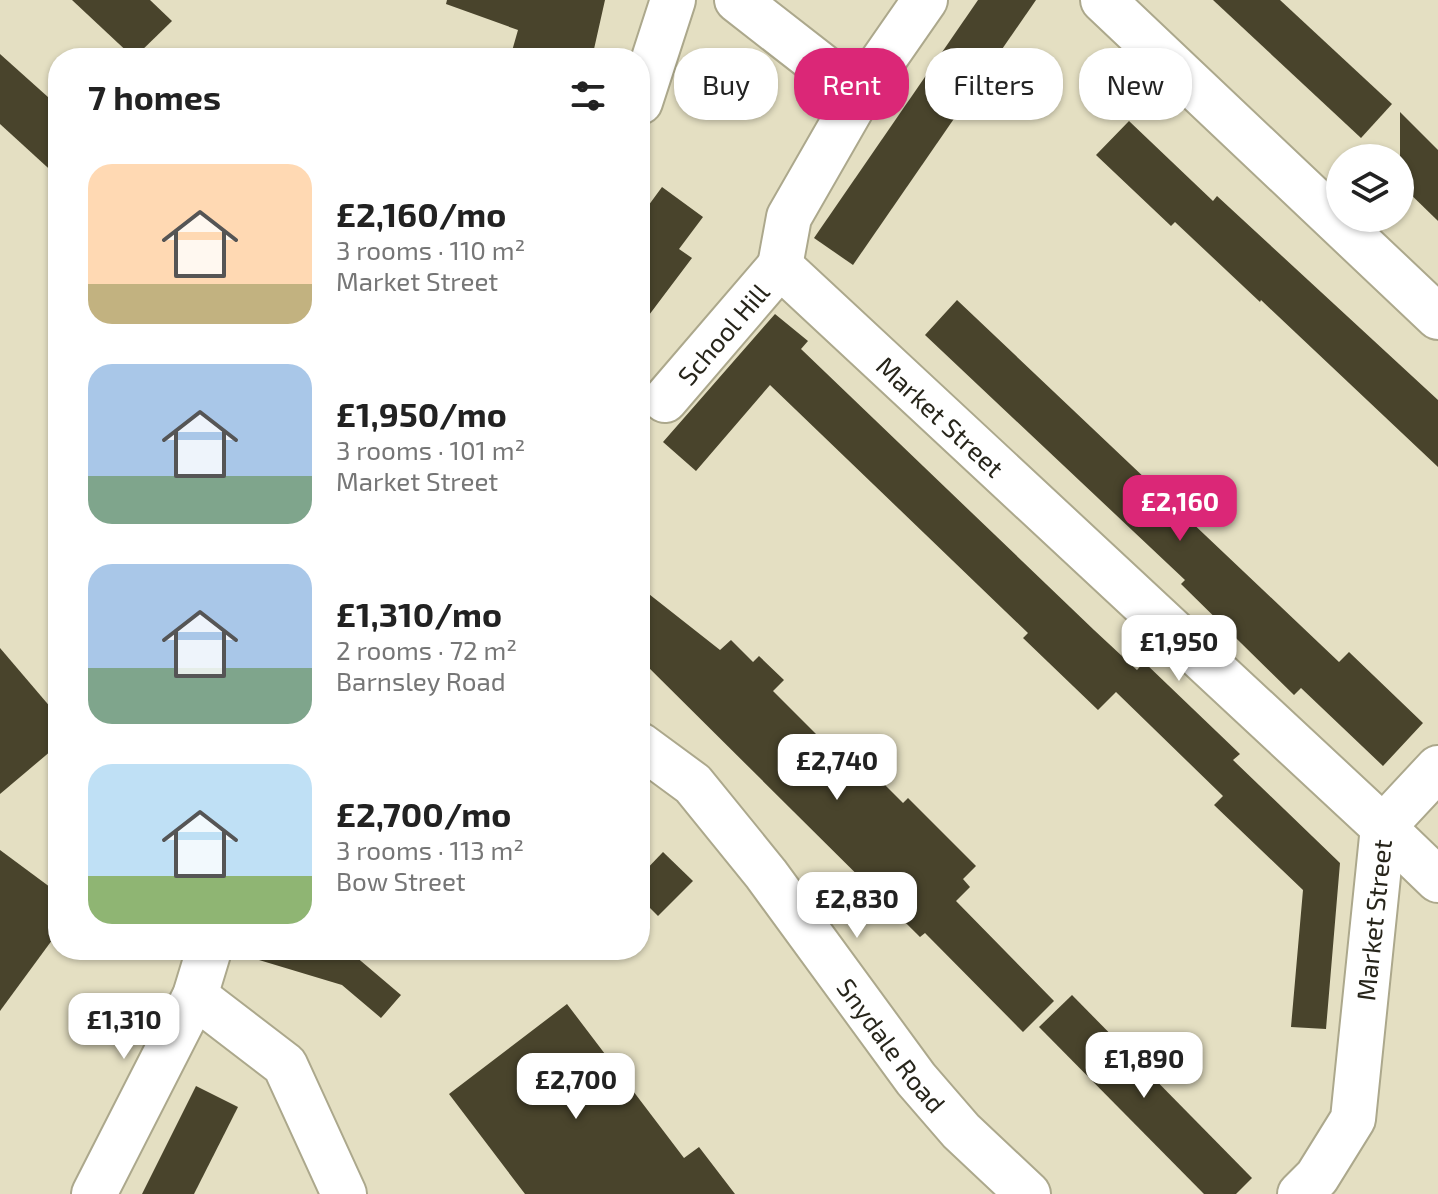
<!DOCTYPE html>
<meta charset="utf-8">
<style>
:root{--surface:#fff;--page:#f6f6f6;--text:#222;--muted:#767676;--accent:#db2777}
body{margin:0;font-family:"Exo 2",sans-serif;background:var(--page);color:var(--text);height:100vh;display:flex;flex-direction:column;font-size:30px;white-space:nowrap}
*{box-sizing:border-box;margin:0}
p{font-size:26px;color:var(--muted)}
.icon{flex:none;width:44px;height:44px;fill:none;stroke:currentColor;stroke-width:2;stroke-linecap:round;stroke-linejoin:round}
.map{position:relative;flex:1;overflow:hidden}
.sheet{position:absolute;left:48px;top:48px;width:602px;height:912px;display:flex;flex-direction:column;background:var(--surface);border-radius:32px;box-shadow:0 2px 6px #0004}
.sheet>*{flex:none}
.top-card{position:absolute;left:674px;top:48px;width:644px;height:72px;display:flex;gap:16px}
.buttons{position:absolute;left:1326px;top:144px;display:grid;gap:16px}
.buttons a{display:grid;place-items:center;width:88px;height:88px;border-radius:50%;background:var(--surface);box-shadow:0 2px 6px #0004;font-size:40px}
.price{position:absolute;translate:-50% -68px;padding:0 18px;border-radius:16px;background:#fff;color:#222;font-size:26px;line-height:52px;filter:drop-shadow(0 2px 4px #0008)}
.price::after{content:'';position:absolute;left:50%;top:48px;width:24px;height:18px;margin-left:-12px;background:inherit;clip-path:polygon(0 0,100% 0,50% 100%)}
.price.current{background:var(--accent);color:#fff}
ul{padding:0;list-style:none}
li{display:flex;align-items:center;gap:24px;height:200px;padding:0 40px}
li span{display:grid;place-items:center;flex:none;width:224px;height:160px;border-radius:24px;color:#555}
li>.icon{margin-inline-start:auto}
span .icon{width:96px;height:96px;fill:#fffc;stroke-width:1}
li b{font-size:34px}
h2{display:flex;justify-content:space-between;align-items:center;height:96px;padding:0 40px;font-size:34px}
.tag{padding:0 28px;border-radius:32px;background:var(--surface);box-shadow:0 2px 6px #0004;font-size:28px;line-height:72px}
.tag.current{background:var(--accent);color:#fff}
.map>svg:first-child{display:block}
.building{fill:#49442c}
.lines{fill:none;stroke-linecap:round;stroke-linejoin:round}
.street-casing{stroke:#aca88c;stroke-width:48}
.secondary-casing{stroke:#aca88c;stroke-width:48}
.street{stroke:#fff;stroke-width:44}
.secondary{stroke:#fff;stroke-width:44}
.labels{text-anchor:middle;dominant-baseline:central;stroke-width:8;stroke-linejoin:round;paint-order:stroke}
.street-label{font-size:26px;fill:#27251b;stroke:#fff}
</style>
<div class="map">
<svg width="1438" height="1194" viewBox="0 0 1438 1194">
<rect width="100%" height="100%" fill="#e4dfc2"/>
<!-- building -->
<g class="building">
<path d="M 72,0 L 150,0 L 172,21 L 134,58 Z"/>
<path d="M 447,0 L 605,0 L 592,58 L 510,58 L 518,30 L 446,4 Z"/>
<path d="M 978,0 L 1036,0 L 853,265 L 814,238 Z"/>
<path d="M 1213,0 L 1280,0 L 1392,104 L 1361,138 Z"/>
<path d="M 0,54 L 58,106 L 58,177 L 0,124 Z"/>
<path d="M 1400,112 L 1438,150 L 1438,221 L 1400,184 Z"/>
<path d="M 1129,121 L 1213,201 L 1217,196 L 1438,400 L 1438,467 L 1261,300 L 1260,302 L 1175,222 L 1171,226 L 1096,155 Z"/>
<path d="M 662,187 L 703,217 L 679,249 L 692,258 L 640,327 L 640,217 Z"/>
<path d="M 957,300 L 1339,662 L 1349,652 L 1423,723 L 1383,766 L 1301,688 L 1294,695 L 1181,584 L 1185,580 L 925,335 Z"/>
<path d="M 775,314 L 808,341 L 801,349 L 1094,630 L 1137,670 L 1144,662 L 1240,754 L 1233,760 L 1340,863 L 1326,1029 L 1291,1027 L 1303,890 L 1214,805 L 1223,796 L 1116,692 L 1098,710 L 1023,638 L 1028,633 L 770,385 L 696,471 L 663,442 Z"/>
<path d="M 640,587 L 720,650 L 731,640 L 753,662 L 759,656 L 784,680 L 773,691 L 833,751 L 842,742 L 903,803 L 908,798 L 976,866 L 963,879 L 970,887 L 956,901 L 1054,1001 L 1023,1032 L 925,933 L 920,937 L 640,659 Z"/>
<path d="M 0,648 L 58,716 L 58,745 L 0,794 Z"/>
<path d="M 0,850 L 58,893 L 58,932 L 0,1011 Z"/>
<path d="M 663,852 L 693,881 L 658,916 L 640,898 L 640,876 Z"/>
<path d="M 254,950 L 348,950 L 401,995 L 381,1018 L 342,985 L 252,958 Z"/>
<path d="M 1072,995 L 1252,1178 L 1236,1194 L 1204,1194 L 1039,1027 Z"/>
<path d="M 567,1004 L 684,1158 L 699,1147 L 735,1194 L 525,1194 L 449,1094 Z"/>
<path d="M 196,1086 L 238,1107 L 194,1194 L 142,1194 Z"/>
</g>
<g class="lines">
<defs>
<g id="street">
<path d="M 737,0 L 859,95"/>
<path d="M 1103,0 L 1438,317"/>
<path id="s1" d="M 780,266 L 1383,827 L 1353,1119 L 1317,1177 L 1300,1194"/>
<path d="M 780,266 L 789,217 L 859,95 L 925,0"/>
<path id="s2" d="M 665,400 L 780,266"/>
<path d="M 1438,768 L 1383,827 L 1438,880"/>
<path d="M 195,996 L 285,1065 L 344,1194"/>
</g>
<g id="secondary">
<path d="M 640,102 L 673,0"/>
<path id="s3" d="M 640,745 L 693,784 L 766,874 L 916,1079 L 961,1131 L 1028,1194"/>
<path d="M 94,1194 L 195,996 L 209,950"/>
</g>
</defs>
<!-- street casing -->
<use href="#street" class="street-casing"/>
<!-- secondary casing -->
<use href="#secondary" class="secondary-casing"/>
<!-- street -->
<use href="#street" class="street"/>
<!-- secondary -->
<use href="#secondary" class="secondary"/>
</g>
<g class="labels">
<!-- street labels -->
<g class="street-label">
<text stroke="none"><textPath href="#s2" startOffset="88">School Hill</textPath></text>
<text stroke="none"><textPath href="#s1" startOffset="220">Market Street</textPath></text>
<text transform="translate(1373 920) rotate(-84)">Market Street</text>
<text stroke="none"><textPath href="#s3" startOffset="394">Snydale Road</textPath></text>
</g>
</g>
</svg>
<div class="buttons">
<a><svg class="icon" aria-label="layers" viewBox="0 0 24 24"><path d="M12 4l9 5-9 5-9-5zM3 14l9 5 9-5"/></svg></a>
</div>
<b class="price current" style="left:1180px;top:543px">£2,160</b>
<b class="price" style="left:1179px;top:683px">£1,950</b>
<b class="price" style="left:837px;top:802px">£2,740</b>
<b class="price" style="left:857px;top:940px">£2,830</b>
<b class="price" style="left:124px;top:1061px">£1,310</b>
<b class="price" style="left:1144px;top:1100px">£1,890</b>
<b class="price" style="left:576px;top:1121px">£2,700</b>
<div class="top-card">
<a class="tag">Buy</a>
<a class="tag current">Rent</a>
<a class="tag">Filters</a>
<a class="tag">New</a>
</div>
<section class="sheet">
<h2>7 homes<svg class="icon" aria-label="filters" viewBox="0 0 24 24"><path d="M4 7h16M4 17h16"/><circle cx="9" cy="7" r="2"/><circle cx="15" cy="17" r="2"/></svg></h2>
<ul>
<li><span style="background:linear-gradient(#ffd9b3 75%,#c2b280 0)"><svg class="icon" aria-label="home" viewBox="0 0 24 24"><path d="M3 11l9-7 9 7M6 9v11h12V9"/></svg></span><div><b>£2,160/mo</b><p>3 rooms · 110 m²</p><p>Market Street</p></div></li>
<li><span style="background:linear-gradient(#a9c7e8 70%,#7fa58c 0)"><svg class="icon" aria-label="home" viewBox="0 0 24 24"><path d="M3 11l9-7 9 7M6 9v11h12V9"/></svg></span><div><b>£1,950/mo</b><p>3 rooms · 101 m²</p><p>Market Street</p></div></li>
<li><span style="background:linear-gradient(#a9c7e8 65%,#7fa58c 0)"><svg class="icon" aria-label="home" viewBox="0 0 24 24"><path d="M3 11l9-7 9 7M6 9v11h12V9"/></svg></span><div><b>£1,310/mo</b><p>2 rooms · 72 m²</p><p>Barnsley Road</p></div></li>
<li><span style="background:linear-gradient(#bfe0f5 70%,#8fb573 0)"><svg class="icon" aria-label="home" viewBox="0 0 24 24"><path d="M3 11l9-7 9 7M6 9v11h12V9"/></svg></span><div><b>£2,700/mo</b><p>3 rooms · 113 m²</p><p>Bow Street</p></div></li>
</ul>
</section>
</div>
